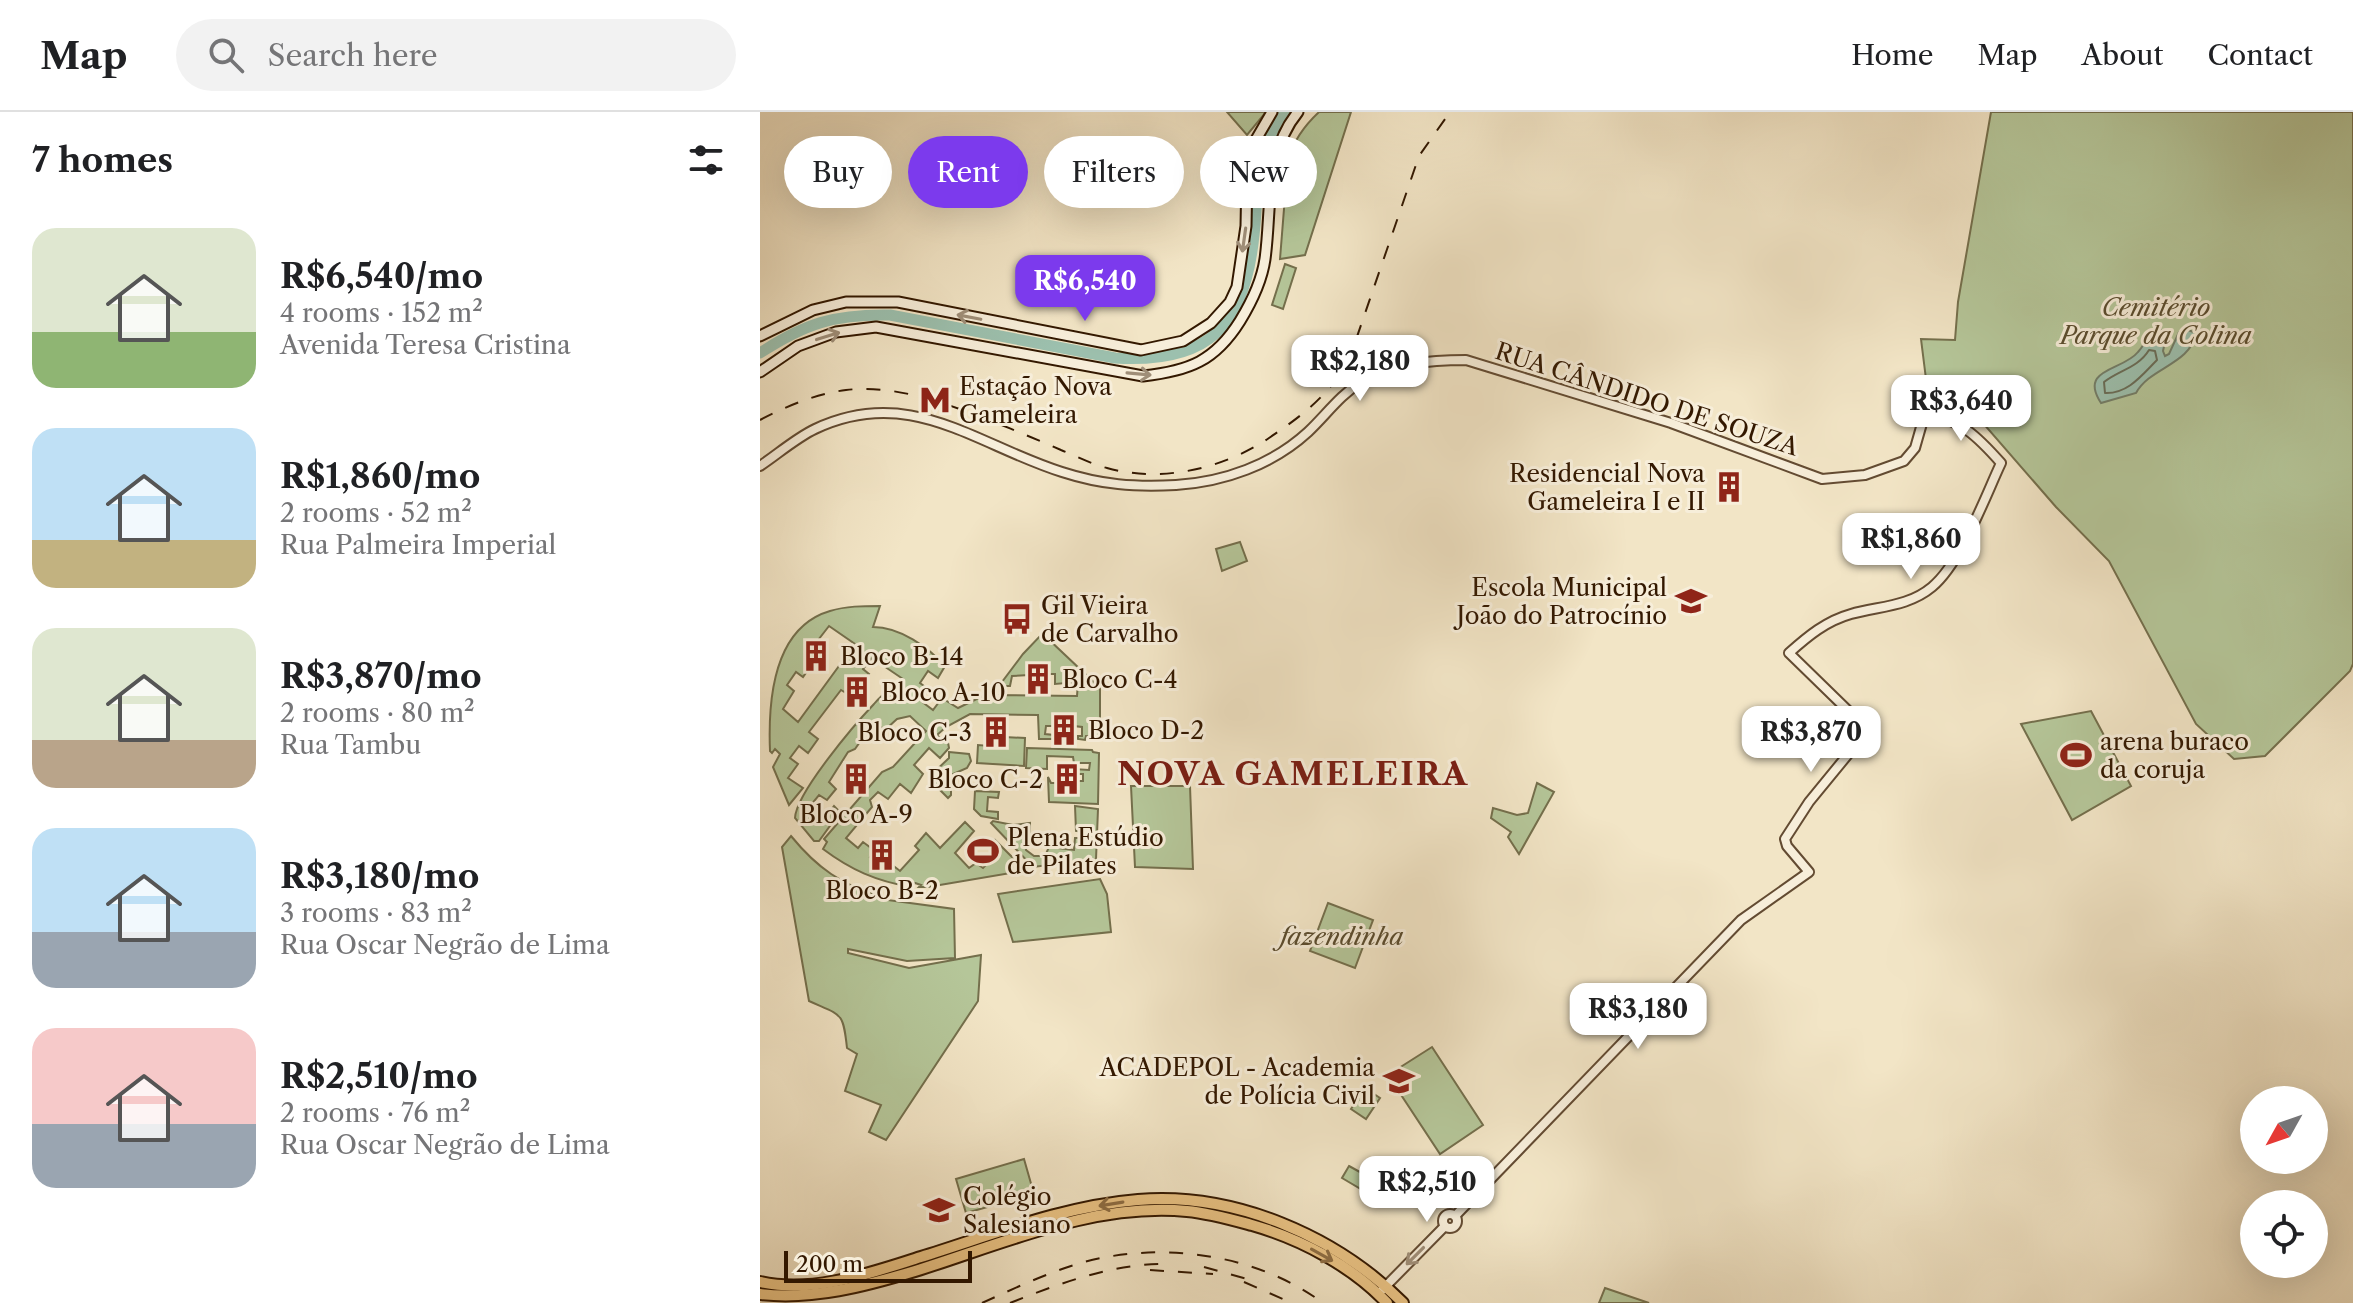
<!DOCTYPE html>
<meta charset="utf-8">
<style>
:root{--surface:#fff;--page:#f2f2f2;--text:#202124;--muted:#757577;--line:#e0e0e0;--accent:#7c3aed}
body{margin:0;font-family:"Libre Caslon Text",serif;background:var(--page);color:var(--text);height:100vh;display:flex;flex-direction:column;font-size:30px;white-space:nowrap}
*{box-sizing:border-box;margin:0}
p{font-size:26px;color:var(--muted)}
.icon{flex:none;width:44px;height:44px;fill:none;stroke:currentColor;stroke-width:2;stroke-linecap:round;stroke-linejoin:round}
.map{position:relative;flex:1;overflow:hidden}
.drawer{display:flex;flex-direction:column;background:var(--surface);width:760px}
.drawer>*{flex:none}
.banner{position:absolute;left:24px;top:24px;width:760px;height:72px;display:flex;gap:16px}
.needle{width:52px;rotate:230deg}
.fabs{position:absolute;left:1480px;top:974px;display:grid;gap:16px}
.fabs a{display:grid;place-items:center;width:88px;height:88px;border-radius:50%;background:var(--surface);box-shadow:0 8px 32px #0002;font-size:40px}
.scale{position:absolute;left:24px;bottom:20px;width:188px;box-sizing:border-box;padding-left:8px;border:4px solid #331800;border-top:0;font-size:22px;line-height:28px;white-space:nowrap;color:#331800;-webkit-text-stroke:6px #f7eeda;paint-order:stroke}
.price{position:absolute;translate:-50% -68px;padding:0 18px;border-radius:16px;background:#fff;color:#222;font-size:26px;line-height:52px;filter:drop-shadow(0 2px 4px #0008)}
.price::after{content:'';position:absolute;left:50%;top:48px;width:24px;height:18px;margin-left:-12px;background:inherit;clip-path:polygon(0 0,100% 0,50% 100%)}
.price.on{background:var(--accent);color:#fff}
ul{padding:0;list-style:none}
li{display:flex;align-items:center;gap:24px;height:200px;padding:0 32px}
li span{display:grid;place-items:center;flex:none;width:224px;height:160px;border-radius:24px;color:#555}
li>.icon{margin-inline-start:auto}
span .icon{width:96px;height:96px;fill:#fffc;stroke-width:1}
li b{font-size:34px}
h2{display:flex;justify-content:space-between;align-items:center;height:96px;padding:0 32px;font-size:34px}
.pill{padding:0 28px;border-radius:36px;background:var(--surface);box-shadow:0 8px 32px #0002;font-size:28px;line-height:72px}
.pill.on{background:var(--accent);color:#fff}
header{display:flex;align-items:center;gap:48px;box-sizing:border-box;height:112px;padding:0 40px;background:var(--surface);border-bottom:2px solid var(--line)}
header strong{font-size:38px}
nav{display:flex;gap:44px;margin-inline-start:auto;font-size:28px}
.search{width:560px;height:72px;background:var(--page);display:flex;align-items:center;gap:20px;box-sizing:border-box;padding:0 28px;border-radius:44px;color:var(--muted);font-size:30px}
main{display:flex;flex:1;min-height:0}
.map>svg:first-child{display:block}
.green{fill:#b5c699;stroke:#746f4c;stroke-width:2;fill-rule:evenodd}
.water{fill:#9cc0ae;stroke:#727d68;stroke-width:2}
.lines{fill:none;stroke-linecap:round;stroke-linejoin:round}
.shore{stroke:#686c57;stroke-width:2}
.river{stroke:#9cc0ae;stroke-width:11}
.tertiary-casing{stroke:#634b32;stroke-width:12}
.secondary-casing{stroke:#331800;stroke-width:13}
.primary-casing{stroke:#331800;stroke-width:14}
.tertiary{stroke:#f7eeda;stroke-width:8}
.secondary{stroke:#f7eeda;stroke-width:9}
.primary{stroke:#e9c283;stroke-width:10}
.rail{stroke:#331800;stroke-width:2;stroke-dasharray:14 14;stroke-linecap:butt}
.oneway{stroke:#9f8e78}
.oneway2{stroke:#8e6d42}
.labels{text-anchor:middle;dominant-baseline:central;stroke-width:6;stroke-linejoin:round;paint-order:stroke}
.park-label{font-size:24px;font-style:italic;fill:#5a4c2e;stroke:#f7eeda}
.poi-label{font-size:24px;fill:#331800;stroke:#f7eeda;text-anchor:start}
.street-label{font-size:24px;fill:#331800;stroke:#f7eeda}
.district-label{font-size:32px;font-weight:bold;letter-spacing:2px;fill:#7a1f14;stroke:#f7eeda}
</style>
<header>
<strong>Map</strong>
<div class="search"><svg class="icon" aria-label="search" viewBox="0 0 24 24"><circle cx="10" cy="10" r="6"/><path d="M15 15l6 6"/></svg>Search here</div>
<nav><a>Home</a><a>Map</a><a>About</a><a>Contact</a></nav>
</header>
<main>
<section class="drawer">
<h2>7 homes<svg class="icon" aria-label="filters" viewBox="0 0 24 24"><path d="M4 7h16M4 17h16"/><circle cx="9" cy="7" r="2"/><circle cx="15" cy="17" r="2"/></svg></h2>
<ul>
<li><span style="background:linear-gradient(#dfe7d0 65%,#8fb573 0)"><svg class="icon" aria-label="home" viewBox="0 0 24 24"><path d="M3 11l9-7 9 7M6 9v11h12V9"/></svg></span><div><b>R$6,540/mo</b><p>4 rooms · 152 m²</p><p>Avenida Teresa Cristina</p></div></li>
<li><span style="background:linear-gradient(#bfe0f5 70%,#c2b280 0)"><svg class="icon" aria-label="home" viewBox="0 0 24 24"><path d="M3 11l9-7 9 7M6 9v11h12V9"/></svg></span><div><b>R$1,860/mo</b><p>2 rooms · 52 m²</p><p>Rua Palmeira Imperial</p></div></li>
<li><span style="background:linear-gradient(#dfe7d0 70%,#b9a48a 0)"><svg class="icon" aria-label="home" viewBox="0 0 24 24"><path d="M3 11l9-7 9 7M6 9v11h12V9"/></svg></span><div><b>R$3,870/mo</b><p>2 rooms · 80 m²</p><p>Rua Tambu</p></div></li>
<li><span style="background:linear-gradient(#bfe0f5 65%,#9aa5b1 0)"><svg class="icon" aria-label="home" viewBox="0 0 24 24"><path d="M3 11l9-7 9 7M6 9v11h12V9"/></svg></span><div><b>R$3,180/mo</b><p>3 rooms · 83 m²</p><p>Rua Oscar Negrão de Lima</p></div></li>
<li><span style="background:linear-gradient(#f6c9c9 60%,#9aa5b1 0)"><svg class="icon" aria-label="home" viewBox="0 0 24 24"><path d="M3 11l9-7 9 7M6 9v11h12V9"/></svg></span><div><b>R$2,510/mo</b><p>2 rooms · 76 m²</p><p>Rua Oscar Negrão de Lima</p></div></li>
</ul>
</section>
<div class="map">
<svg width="1593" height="1191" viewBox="0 0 1593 1191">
<rect width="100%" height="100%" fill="#f2e5c6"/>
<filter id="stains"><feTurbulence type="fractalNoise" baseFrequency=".0025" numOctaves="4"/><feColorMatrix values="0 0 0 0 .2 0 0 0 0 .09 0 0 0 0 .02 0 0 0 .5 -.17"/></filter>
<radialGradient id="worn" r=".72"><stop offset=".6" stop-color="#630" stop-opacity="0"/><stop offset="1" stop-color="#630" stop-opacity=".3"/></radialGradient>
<!-- green -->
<g class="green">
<path d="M 467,0 L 506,0 L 487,23 Z"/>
<path d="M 559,0 L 591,0 L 545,143 L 520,147 L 528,47 C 534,28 545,13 559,0 Z"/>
<path d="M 1231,0 L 1593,0 L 1593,552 L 1590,559 L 1505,644 L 1474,647 L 1436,612 L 1349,449 L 1296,395 L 1223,311 L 1171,282 L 1167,275 L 1161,227 L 1195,228 L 1198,190 Z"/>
<path d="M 525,152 L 536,156 L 523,197 L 512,193 Z"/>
<path d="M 480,430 L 487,449 L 462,459 L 456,437 Z"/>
<path d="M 120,494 L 113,515 C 140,515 168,535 185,554 L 178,566 L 168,559 L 160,571 L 168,577 L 161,589 L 173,598 L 182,586 L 198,596 L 225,583 L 317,584 L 318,570 L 295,572 L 295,562 L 286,562 L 286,557 L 270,556 L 269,563 L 252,564 L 250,574 L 239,574 L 263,542 L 281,523 L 285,524 L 340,576 L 340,625 L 326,624 L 325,628 L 318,627 L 318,624 L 322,624 L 322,615 L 314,614 L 314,606 L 295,606 L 294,614 L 286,614 L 285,622 L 294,623 L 294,627 L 279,627 L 278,603 L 210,602 L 186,615 L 177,623 L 183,629 L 187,625 L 189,636 L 180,646 L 169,636 L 154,653 L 163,662 L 151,681 L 140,672 L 128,687 L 118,680 L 110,688 L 112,695 L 86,726 L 98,736 L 103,730 L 115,739 L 110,745 L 122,755 L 127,749 L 140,759 L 159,738 L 155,734 L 166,721 L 180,736 L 205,710 L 214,719 L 195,741 L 209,756 L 216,751 L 223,756 L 237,742 L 230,734 L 235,728 L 264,757 L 263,759 L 168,775 L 159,775 L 161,773 L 155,771 L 151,775 C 116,769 91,758 63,737 L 67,730 L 64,727 L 122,660 L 133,655 L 166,619 L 150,604 L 137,607 L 125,618 L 114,610 L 95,637 L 88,640 L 69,670 L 76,677 L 67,688 L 59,683 L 50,694 L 65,706 L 74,694 L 80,700 L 59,729 L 54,729 L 35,706 C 36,681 95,612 114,592 C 122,582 133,575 143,567 L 112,546 L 103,557 L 109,562 L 101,574 L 94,570 L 86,581 L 81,578 L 49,620 L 58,627 L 48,641 L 39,634 L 30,646 L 38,652 L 28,666 L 43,676 L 29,693 L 13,655 L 20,642 L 15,637 L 12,641 L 10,639 C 8,590 12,516 70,499 C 86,494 103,494 120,494 ZM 69,514 L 95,532 L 38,610 L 23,597 L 34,579 L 27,573 L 36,560 L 43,565 L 52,552 L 45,545 Z"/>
<path d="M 1331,599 L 1371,674 L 1312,708 L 1261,612 Z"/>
<path d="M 244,625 L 265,626 L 264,654 L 217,651 L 218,633 L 243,635 Z"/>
<path d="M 267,636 L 332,638 L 333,640 L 339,641 L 338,692 L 289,690 L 288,665 L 291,671 L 297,671 L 297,679 L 316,679 L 316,669 L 323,669 L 323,662 L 313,662 L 313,657 L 329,658 L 330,651 L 314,651 L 313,645 L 287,644 L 287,657 L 266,656 Z"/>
<path d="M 189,640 L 209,642 L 211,649 L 207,656 L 191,663 L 191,683 L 188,686 L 170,668 L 170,664 L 189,646 Z"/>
<path d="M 777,671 L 794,680 L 759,742 L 748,725 L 751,720 L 731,706 L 733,696 L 757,703 L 768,701 Z"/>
<path d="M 371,674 L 430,674 L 433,757 L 375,755 Z"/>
<path d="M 215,679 L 239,680 L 238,686 L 228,685 L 227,699 L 238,700 L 238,707 L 221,704 L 214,697 Z"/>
<path d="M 315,694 L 338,697 L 336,747 L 273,755 L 231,711 L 233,709 L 253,713 L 270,711 L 269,732 L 266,733 L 266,738 L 274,744 L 285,744 L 289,735 L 314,738 L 315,726 L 322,726 L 323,720 L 316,719 Z"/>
<path d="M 31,724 C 58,757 81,772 121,785 L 120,787 L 194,797 L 195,846 L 147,849 L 88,837 L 88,841 L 149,856 L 221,843 L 218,889 L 126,1028 L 109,1020 L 121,993 L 85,979 L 97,942 L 87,936 C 83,899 82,904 49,889 L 22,735 Z"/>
<path d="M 340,767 L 347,782 L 351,820 L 253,830 L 238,782 Z"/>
<path d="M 568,791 L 613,808 L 595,856 L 550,839 Z"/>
<path d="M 672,935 L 723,1013 L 680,1042 L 628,963 Z"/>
<path d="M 605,976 L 620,986 L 606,1007 L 591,997 Z"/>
<path d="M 264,1047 L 274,1082 L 206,1101 L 196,1067 Z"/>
<path d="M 589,1054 L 618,1070 L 611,1083 L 582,1066 Z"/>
<path d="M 845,1176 L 889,1191 L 839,1191 Z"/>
</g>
<!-- water -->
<path class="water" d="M 1399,217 L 1407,221 L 1403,239 L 1405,244 L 1409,242 L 1419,220 L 1428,218 L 1436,221 C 1430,253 1390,255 1376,281 L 1341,291 C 1318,256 1363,259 1378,240 C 1386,231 1387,223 1399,217 Z"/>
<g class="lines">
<!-- shore -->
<path class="shore" d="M 1389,238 L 1395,239 L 1397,248 C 1382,263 1368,282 1345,281 L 1344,270 C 1359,258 1378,256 1389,238 Z"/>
<!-- river -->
<path class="river" d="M 0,241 C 46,211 75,202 130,203 L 355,246 C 449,252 485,214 494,123 C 497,99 496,73 501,50 C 505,31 514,16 525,0"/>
<defs>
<g id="tertiary">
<path d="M 0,354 C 18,342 36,326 55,317 C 150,272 216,333 302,360 C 342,373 374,375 416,373 C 464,370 512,353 548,320 C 566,303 580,283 601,270 C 631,251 671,248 706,248 L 911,311 L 1062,367 L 1105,363 L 1144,349 L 1155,336 L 1165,301 C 1200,307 1218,325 1241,351 C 1225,385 1201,451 1172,475 C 1148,495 1119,494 1091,502 C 1066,509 1048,524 1029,541 L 1108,618 L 1049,690 L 1025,727 L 1027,734 L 1049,760 L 981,808 L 695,1104"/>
<circle cx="690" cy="1109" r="7"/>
<path d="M 621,1179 L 685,1114"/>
</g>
<g id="secondary">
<path d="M 0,224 L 53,198 L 86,190 L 138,190 L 381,238 L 423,229 L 451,211 L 470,190 L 477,175 L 486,114 L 487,63 L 494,31 L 512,0"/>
<path d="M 0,260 L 38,234 L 76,220 L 116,215 L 383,264 C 429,259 455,249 480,209 C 491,191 502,168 505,147 C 512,97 504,41 538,0"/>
</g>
<g id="primary">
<path d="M 0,1170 C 54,1182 110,1161 161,1145 C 232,1123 303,1094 378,1088 C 475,1080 576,1124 643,1191"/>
<path d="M 0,1182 C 53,1188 105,1174 155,1159 C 242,1132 334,1090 427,1099 C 449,1101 470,1107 492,1113 C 541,1127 592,1154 627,1191"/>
</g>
</defs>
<!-- tertiary casing -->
<use href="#tertiary" class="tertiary-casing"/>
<!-- secondary casing -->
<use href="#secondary" class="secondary-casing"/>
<!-- primary casing -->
<use href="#primary" class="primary-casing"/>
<!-- tertiary -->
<use href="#tertiary" class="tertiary"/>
<!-- secondary -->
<use href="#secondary" class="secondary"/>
<!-- primary -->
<use href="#primary" class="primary"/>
<!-- rail -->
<g class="rail">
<path d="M 0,308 C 27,294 55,282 86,278 C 119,274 156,282 188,293 C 226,306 264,322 301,338 C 316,344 331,352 347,356 C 401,371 463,357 509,326 C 543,303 565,286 588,251 L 659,44 L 690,0"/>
<path d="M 444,1155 L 498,1170"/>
<path d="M 390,1158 L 453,1162"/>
<path d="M 484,1170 L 532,1191"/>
<path d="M 222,1191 C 255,1176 289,1160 324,1150 C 403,1129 497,1142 563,1191"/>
<path d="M 250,1191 C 298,1172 349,1153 400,1152"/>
</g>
</g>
<!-- one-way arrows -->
<defs><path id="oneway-shaft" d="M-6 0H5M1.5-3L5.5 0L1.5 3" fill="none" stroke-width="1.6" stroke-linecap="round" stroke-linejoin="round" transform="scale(2)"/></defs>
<g class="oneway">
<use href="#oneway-shaft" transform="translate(484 128) rotate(98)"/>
<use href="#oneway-shaft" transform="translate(209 205) rotate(-169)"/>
<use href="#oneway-shaft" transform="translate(68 224) rotate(-17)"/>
<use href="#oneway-shaft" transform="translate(379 262) rotate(5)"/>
<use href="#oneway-shaft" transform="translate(655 1144) rotate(135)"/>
</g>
<g class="oneway2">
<use href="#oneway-shaft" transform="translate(351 1092) rotate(171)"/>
<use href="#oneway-shaft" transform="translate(562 1143) rotate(29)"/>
</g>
<!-- icons -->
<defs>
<symbol id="metro-bare" viewBox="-9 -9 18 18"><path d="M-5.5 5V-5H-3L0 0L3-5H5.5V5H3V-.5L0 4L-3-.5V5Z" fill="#8f2418" stroke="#f7eeda" stroke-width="2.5" paint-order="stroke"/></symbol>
<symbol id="building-bare" viewBox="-9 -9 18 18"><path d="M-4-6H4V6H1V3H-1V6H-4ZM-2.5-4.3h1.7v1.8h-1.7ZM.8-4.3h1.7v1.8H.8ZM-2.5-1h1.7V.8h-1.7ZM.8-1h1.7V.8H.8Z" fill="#8f2418" stroke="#f7eeda" stroke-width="2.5" paint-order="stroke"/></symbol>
<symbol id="school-bare" viewBox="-9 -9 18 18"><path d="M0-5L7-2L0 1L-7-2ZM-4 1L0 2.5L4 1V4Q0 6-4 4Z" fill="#8f2418" stroke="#f7eeda" stroke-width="2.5" paint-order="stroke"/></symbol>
<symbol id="bus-bare" viewBox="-9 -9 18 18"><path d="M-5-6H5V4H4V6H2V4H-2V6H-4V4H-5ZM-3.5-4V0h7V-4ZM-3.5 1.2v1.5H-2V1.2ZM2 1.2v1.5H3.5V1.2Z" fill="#8f2418" stroke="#f7eeda" stroke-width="2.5" paint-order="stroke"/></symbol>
<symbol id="stadium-bare" viewBox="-9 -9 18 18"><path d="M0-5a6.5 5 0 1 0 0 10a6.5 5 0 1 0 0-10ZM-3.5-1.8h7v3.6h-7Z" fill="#8f2418" stroke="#f7eeda" stroke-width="2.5" paint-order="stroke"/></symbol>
</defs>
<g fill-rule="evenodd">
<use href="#metro-bare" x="153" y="266" width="44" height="44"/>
<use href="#building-bare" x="947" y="353" width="44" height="44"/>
<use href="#school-bare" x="909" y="467" width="44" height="44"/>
<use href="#bus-bare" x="235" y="485" width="44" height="44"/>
<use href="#building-bare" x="34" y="522" width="44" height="44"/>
<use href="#building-bare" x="256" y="545" width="44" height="44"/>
<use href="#building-bare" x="75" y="558" width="44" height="44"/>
<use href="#building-bare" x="282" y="596" width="44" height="44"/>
<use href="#building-bare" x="214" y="598" width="44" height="44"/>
<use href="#stadium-bare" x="1294" y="621" width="44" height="44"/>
<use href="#building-bare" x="74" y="645" width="44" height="44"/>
<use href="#building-bare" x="285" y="645" width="44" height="44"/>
<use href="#stadium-bare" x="201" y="717" width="44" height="44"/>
<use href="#building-bare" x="100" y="721" width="44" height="44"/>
<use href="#school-bare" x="617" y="947" width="44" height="44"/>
<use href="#school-bare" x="157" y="1076" width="44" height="44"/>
</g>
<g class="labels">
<!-- park labels -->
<g class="park-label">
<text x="1396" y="195">Cemitério<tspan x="1396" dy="28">Parque da Colina</tspan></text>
<text x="582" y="824">fazendinha</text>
</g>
<!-- poi labels -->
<g class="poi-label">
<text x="199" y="274">Estação Nova<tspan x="199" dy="28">Gameleira</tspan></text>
<text x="945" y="361" text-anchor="end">Residencial Nova<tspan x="945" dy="28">Gameleira I e II</tspan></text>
<text x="907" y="475" text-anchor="end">Escola Municipal<tspan x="907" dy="28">João do Patrocínio</tspan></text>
<text x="281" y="493">Gil Vieira<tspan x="281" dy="28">de Carvalho</tspan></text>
<text x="80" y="544">Bloco B-14</text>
<text x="302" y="567">Bloco C-4</text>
<text x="121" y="580">Bloco A-10</text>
<text x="328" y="618">Bloco D-2</text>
<text x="212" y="620" text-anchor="end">Bloco C-3</text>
<text x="1340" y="629">arena buraco<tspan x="1340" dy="28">da coruja</tspan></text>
<text x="283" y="667" text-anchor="end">Bloco C-2</text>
<text x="96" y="702" text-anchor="middle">Bloco A-9</text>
<text x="247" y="725">Plena Estúdio<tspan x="247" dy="28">de Pilates</tspan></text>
<text x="122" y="778" text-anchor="middle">Bloco B-2</text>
<text x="615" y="955" text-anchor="end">ACADEPOL - Academia<tspan x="615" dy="28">de Polícia Civil</tspan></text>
<text x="203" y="1084">Colégio<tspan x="203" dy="28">Salesiano</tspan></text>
</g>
<!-- street labels -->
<g class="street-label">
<text transform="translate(887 287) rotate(18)">RUA CÂNDIDO DE SOUZA</text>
</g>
<!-- district labels -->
<g class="district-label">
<text x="533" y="661">NOVA GAMELEIRA</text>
</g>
</g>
<rect width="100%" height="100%" filter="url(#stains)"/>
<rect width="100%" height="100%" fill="url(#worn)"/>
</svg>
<div class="fabs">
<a><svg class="needle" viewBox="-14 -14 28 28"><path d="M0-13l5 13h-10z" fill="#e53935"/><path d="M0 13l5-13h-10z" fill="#757577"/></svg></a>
<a><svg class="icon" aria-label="locate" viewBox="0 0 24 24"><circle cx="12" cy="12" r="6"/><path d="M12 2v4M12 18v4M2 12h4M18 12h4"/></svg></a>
</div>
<div class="scale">200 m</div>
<b class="price on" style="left:325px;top:211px">R$6,540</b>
<b class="price" style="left:600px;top:291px">R$2,180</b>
<b class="price" style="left:1201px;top:331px">R$3,640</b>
<b class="price" style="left:1151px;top:469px">R$1,860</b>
<b class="price" style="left:1051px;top:662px">R$3,870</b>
<b class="price" style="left:878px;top:939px">R$3,180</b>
<b class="price" style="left:667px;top:1112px">R$2,510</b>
<div class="banner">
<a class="pill">Buy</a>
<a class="pill on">Rent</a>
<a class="pill">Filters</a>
<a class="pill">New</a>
</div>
</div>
</main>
